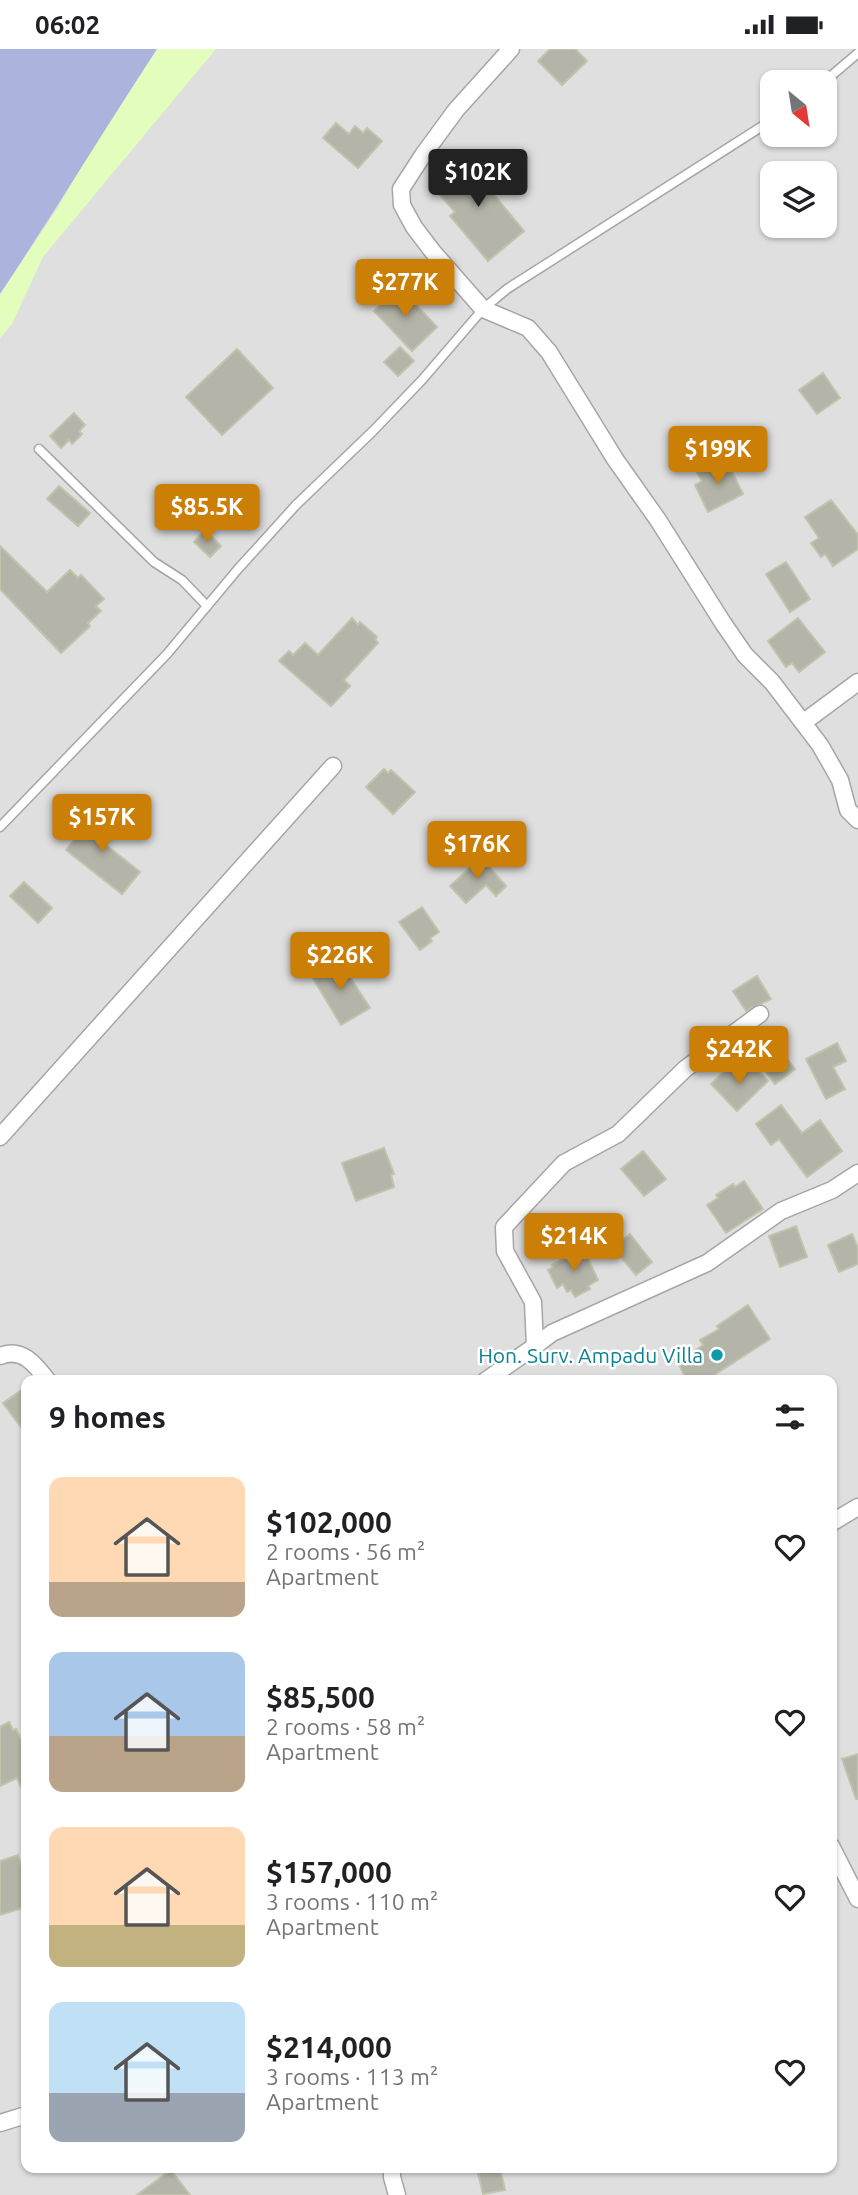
<!DOCTYPE html>
<meta charset="utf-8">
<style>
:root{--surface:#fff;--page:#f2f2f2;--text:#202124;--muted:#757577;--accent:#cc7f07}
body{margin:0;font-family:Ubuntu,sans-serif;background:var(--page);color:var(--text);height:100vh;display:flex;flex-direction:column;font-size:26px;white-space:nowrap}
*{box-sizing:border-box;margin:0}
p{font-size:23px;color:var(--muted)}
.icon{flex:none;width:38px;height:38px;fill:none;stroke:currentColor;stroke-width:2;stroke-linecap:round;stroke-linejoin:round}
.map{position:relative;flex:1;overflow:hidden}
.side{position:absolute;left:21px;top:1326px;width:816px;height:798px;display:flex;flex-direction:column;background:var(--surface);border-radius:14px;box-shadow:0 2px 5px #0004}
.side>*{flex:none}
.needle{width:46px;rotate:150deg}
.buttons{position:absolute;left:760px;top:21px;display:grid;gap:14px}
.buttons a{display:grid;place-items:center;width:77px;height:77px;border-radius:14px;background:var(--surface);box-shadow:0 2px 5px #0004;font-size:35px}
.price{position:absolute;translate:-50% -60px;padding:0 16px;border-radius:7px;background:var(--accent);color:#fff;font-size:23px;line-height:46px;filter:drop-shadow(0 2px 4px #0008)}
.price::after{content:'';position:absolute;left:50%;top:42px;width:21px;height:16px;margin-left:-10px;background:inherit;clip-path:polygon(0 0,100% 0,50% 100%)}
.price.active{background:#222;color:#fff}
ul{padding:0;list-style:none}
li{display:flex;align-items:center;gap:21px;height:175px;padding:0 28px}
li span{display:grid;place-items:center;flex:none;width:196px;height:140px;border-radius:14px;color:#555}
li>.icon{margin-inline-start:auto}
span .icon{width:84px;height:84px;fill:#fffc;stroke-width:1}
li b{font-size:30px}
h2{display:flex;justify-content:space-between;align-items:center;height:84px;padding:0 28px;font-size:30px}
.status{display:flex;justify-content:space-between;align-items:center;height:49px;padding:0 35px;background:var(--surface);direction:ltr}
.status svg{height:19px;fill:currentColor}
.map>svg:first-child{display:block}
.residential{fill:#e0dfdf;fill-rule:evenodd}
.sand{fill:#e2fdbc}
.water{fill:#acb4dd}
.building{fill:#b4b4a8;stroke:#c2c3ac;stroke-width:2}
.lines{fill:none;stroke-linecap:round;stroke-linejoin:round}
.lane-casing{stroke:#a6a6a6;stroke-width:11}
.street-casing{stroke:#a6a6a6;stroke-width:19}
.lane{stroke:#fff;stroke-width:8}
.street{stroke:#fff;stroke-width:16}
.culture-dot{fill:#0f9aa8;stroke:#fff;stroke-width:2.5}
.labels{text-anchor:middle;dominant-baseline:central;stroke-width:5;stroke-linejoin:round;paint-order:stroke}
.culture-label{font-size:21px;fill:#0d838f;stroke:#fff;text-anchor:end}
</style>
<div class="status"><b>06:02</b><svg viewBox="0 0 49 12"><path d="M0 12V9h3v3zM5 12V6h3v6zM10 12V3h3v9zM15 12V0h3v12zM26 1h20v11H26zM47 4h2v5h-2z"/></svg></div>
<div class="map">
<svg width="858" height="2146" viewBox="0 0 858 2146">
<rect width="100%" height="100%" fill="#eff2e9"/>
<!-- residential -->
<path class="residential" d="M 157,0 L 858,0 L 858,2146 L 0,2146 L 0,245 ZM 772,33 L 824,33 L 824,86 L 772,86 ZM 772,124 L 824,124 L 824,177 L 772,177 ZM 26,1332 L 831,1332 L 831,2119 L 26,2119 Z"/>
<!-- sand -->
<path class="sand" d="M 157,0 L 216,0 L 43,208 L 12,275 L 0,289 L 0,245 L 58,158 L 95,94 Z"/>
<!-- water -->
<path class="water" d="M 0,0 L 157,0 C 104,81 54,164 0,245 Z"/>
<!-- building -->
<g class="building">
<path d="M 550,0 L 575,0 L 587,12 L 562,36 L 538,12 Z"/>
<path d="M 336,74 L 349,85 L 355,77 L 363,84 L 367,79 L 382,92 L 358,119 L 323,89 Z"/>
<path d="M 470,105 L 487,125 L 481,130 L 524,182 L 488,212 L 450,167 L 455,163 L 433,138 Z"/>
<path d="M 399,238 L 437,278 L 412,302 L 374,262 Z"/>
<path d="M 400,298 L 414,312 L 398,327 L 384,313 Z"/>
<path d="M 237,300 L 273,339 L 222,386 L 186,348 Z"/>
<path d="M 823,324 L 840,349 L 817,365 L 799,341 Z"/>
<path d="M 74,364 L 85,376 L 79,382 L 82,385 L 72,395 L 69,391 L 61,399 L 50,387 Z"/>
<path d="M 727,413 L 743,445 L 708,463 L 695,436 L 702,432 L 697,424 L 717,414 L 719,418 Z"/>
<path d="M 59,437 L 90,464 L 78,477 L 47,450 Z"/>
<path d="M 831,451 L 858,486 L 858,500 L 833,517 L 825,505 L 821,508 L 811,494 L 819,489 L 805,468 Z"/>
<path d="M 205,481 L 221,497 L 210,508 L 194,493 Z"/>
<path d="M 0,497 L 47,543 L 70,521 L 78,529 L 81,526 L 104,550 L 96,557 L 101,562 L 88,574 L 90,577 L 61,604 L 0,540 Z"/>
<path d="M 786,513 L 810,550 L 790,563 L 766,525 Z"/>
<path d="M 352,569 L 358,576 L 360,573 L 377,588 L 375,590 L 378,594 L 344,631 L 350,637 L 331,657 L 279,612 L 289,602 L 293,606 L 305,594 L 318,606 Z"/>
<path d="M 798,569 L 825,603 L 799,623 L 792,614 L 786,618 L 768,592 Z"/>
<path d="M 384,720 L 388,724 L 391,721 L 415,743 L 393,765 L 366,738 Z"/>
<path d="M 97,762 L 114,775 L 101,792 L 140,823 L 122,845 L 66,801 Z"/>
<path d="M 481,809 L 506,837 L 496,847 L 486,836 L 466,854 L 450,837 Z"/>
<path d="M 24,833 L 52,859 L 38,874 L 10,847 Z"/>
<path d="M 422,858 L 439,883 L 430,889 L 432,892 L 420,901 L 399,873 Z"/>
<path d="M 338,910 L 370,959 L 341,976 L 311,926 Z"/>
<path d="M 757,927 L 771,950 L 746,962 L 733,942 Z"/>
<path d="M 837,994 L 846,1012 L 833,1018 L 845,1040 L 826,1050 L 806,1010 Z"/>
<path d="M 785,1008 L 795,1020 L 775,1035 L 766,1023 Z"/>
<path d="M 752,1015 L 768,1032 L 737,1062 L 711,1035 L 729,1018 L 739,1028 Z"/>
<path d="M 781,1056 L 802,1084 L 820,1071 L 842,1102 L 807,1128 L 779,1090 L 771,1096 L 756,1075 Z"/>
<path d="M 384,1099 L 394,1125 L 391,1126 L 394,1138 L 356,1152 L 342,1114 Z"/>
<path d="M 643,1102 L 666,1130 L 644,1147 L 621,1120 Z"/>
<path d="M 744,1132 L 763,1160 L 726,1184 L 707,1156 L 718,1149 L 716,1146 L 733,1135 L 735,1138 Z"/>
<path d="M 796,1177 L 807,1208 L 780,1218 L 769,1187 Z"/>
<path d="M 630,1185 L 652,1213 L 636,1226 L 613,1199 Z"/>
<path d="M 852,1185 L 858,1199 L 858,1215 L 839,1223 L 828,1196 Z"/>
<path d="M 583,1199 L 598,1231 L 588,1237 L 590,1240 L 575,1248 L 571,1241 L 567,1243 L 563,1235 L 557,1239 L 548,1221 L 553,1218 L 552,1216 Z"/>
<path d="M 748,1256 L 770,1290 L 705,1332 L 687,1332 L 677,1312 L 696,1301 L 703,1296 L 700,1291 L 719,1280 L 717,1277 Z"/>
<path d="M 26,1338 L 26,1385 L 3,1354 Z"/>
<path d="M 9,1673 L 13,1681 L 16,1680 L 26,1702 L 26,1749 L 17,1729 L 0,1737 L 0,1678 Z"/>
<path d="M 858,1705 L 858,1750 L 856,1750 L 842,1710 Z"/>
<path d="M 18,1806 L 26,1833 L 26,1858 L 0,1866 L 0,1812 Z"/>
<path d="M 500,2119 L 505,2141 L 483,2145 L 478,2124 Z"/>
<path d="M 171,2121 L 190,2146 L 137,2146 Z"/>
</g>
<g class="lines">
<defs>
<g id="lane">
<path d="M 824,33 L 858,4"/>
<path d="M 39,400 L 154,513 L 182,531 L 207,557"/>
<path d="M 0,778 L 167,605 L 238,520 L 296,456 L 373,382 L 422,331 L 483,260 L 507,240 L 772,71"/>
</g>
<g id="street">
<path d="M 511,0 L 456,61 L 423,106 L 401,140 L 402,156 L 414,178 L 433,203 L 483,260 L 528,279 L 549,303 L 615,410 L 658,471 L 723,574 L 745,606 L 772,633 L 820,696 L 840,731 L 848,761 L 858,771"/>
<path d="M 804,673 L 858,633"/>
<path d="M 0,1088 L 333,717"/>
<path d="M 535,1297 L 552,1284 L 707,1214 L 781,1162 L 832,1141 L 858,1124"/>
<path d="M 0,1307 C 22,1298 35,1315 48,1332"/>
<path d="M 485,1332 L 535,1297 L 533,1253 L 505,1202 L 504,1178 L 564,1114 L 618,1085 L 685,1020 L 760,965"/>
<path d="M 831,1474 L 858,1458"/>
<path d="M 831,1797 L 858,1850"/>
<path d="M 0,2074 L 26,2066"/>
<path d="M 392,2119 L 392,2128 L 397,2146"/>
</g>
</defs>
<!-- lane casing -->
<use href="#lane" class="lane-casing"/>
<!-- street casing -->
<use href="#street" class="street-casing"/>
<!-- lane -->
<use href="#lane" class="lane"/>
<!-- street -->
<use href="#street" class="street"/>
</g>
<!-- markers -->
<circle class="culture-dot" cx="717" cy="1306" r="7"/>
<g class="labels">
<!-- culture labels -->
<g class="culture-label">
<text x="703" y="1306">Hon. Surv. Ampadu Villa</text>
</g>
</g>
</svg>
<div class="buttons">
<a><svg class="needle" viewBox="-14 -14 28 28"><path d="M0-13l5 13h-10z" fill="#e53935"/><path d="M0 13l5-13h-10z" fill="#757577"/></svg></a>
<a><svg class="icon" aria-label="layers" viewBox="0 0 24 24"><path d="M12 4l9 5-9 5-9-5zM3 14l9 5 9-5"/></svg></a>
</div>
<b class="price active" style="left:478px;top:160px">$102K</b>
<b class="price" style="left:405px;top:270px">$277K</b>
<b class="price" style="left:718px;top:437px">$199K</b>
<b class="price" style="left:207px;top:495px">$85.5K</b>
<b class="price" style="left:102px;top:805px">$157K</b>
<b class="price" style="left:477px;top:832px">$176K</b>
<b class="price" style="left:340px;top:943px">$226K</b>
<b class="price" style="left:739px;top:1037px">$242K</b>
<b class="price" style="left:574px;top:1224px">$214K</b>
<section class="side">
<h2>9 homes<svg class="icon" aria-label="filters" viewBox="0 0 24 24"><path d="M4 7h16M4 17h16"/><circle cx="9" cy="7" r="2"/><circle cx="15" cy="17" r="2"/></svg></h2>
<ul>
<li><span style="background:linear-gradient(#ffd9b3 75%,#b9a48a 0)"><svg class="icon" aria-label="home" viewBox="0 0 24 24"><path d="M3 11l9-7 9 7M6 9v11h12V9"/></svg></span><div><b>$102,000</b><p>2 rooms · 56 m²</p><p>Apartment</p></div><svg class="icon" aria-label="heart" viewBox="0 0 24 24"><path d="M12 20l-8-8c-3-5 5-10 8-4 3-6 11-1 8 4z"/></svg></li>
<li><span style="background:linear-gradient(#a9c7e8 60%,#b9a48a 0)"><svg class="icon" aria-label="home" viewBox="0 0 24 24"><path d="M3 11l9-7 9 7M6 9v11h12V9"/></svg></span><div><b>$85,500</b><p>2 rooms · 58 m²</p><p>Apartment</p></div><svg class="icon" aria-label="heart" viewBox="0 0 24 24"><path d="M12 20l-8-8c-3-5 5-10 8-4 3-6 11-1 8 4z"/></svg></li>
<li><span style="background:linear-gradient(#ffd9b3 70%,#c2b280 0)"><svg class="icon" aria-label="home" viewBox="0 0 24 24"><path d="M3 11l9-7 9 7M6 9v11h12V9"/></svg></span><div><b>$157,000</b><p>3 rooms · 110 m²</p><p>Apartment</p></div><svg class="icon" aria-label="heart" viewBox="0 0 24 24"><path d="M12 20l-8-8c-3-5 5-10 8-4 3-6 11-1 8 4z"/></svg></li>
<li><span style="background:linear-gradient(#bfe0f5 65%,#9aa5b1 0)"><svg class="icon" aria-label="home" viewBox="0 0 24 24"><path d="M3 11l9-7 9 7M6 9v11h12V9"/></svg></span><div><b>$214,000</b><p>3 rooms · 113 m²</p><p>Apartment</p></div><svg class="icon" aria-label="heart" viewBox="0 0 24 24"><path d="M12 20l-8-8c-3-5 5-10 8-4 3-6 11-1 8 4z"/></svg></li>
</ul>
</section>
</div>
